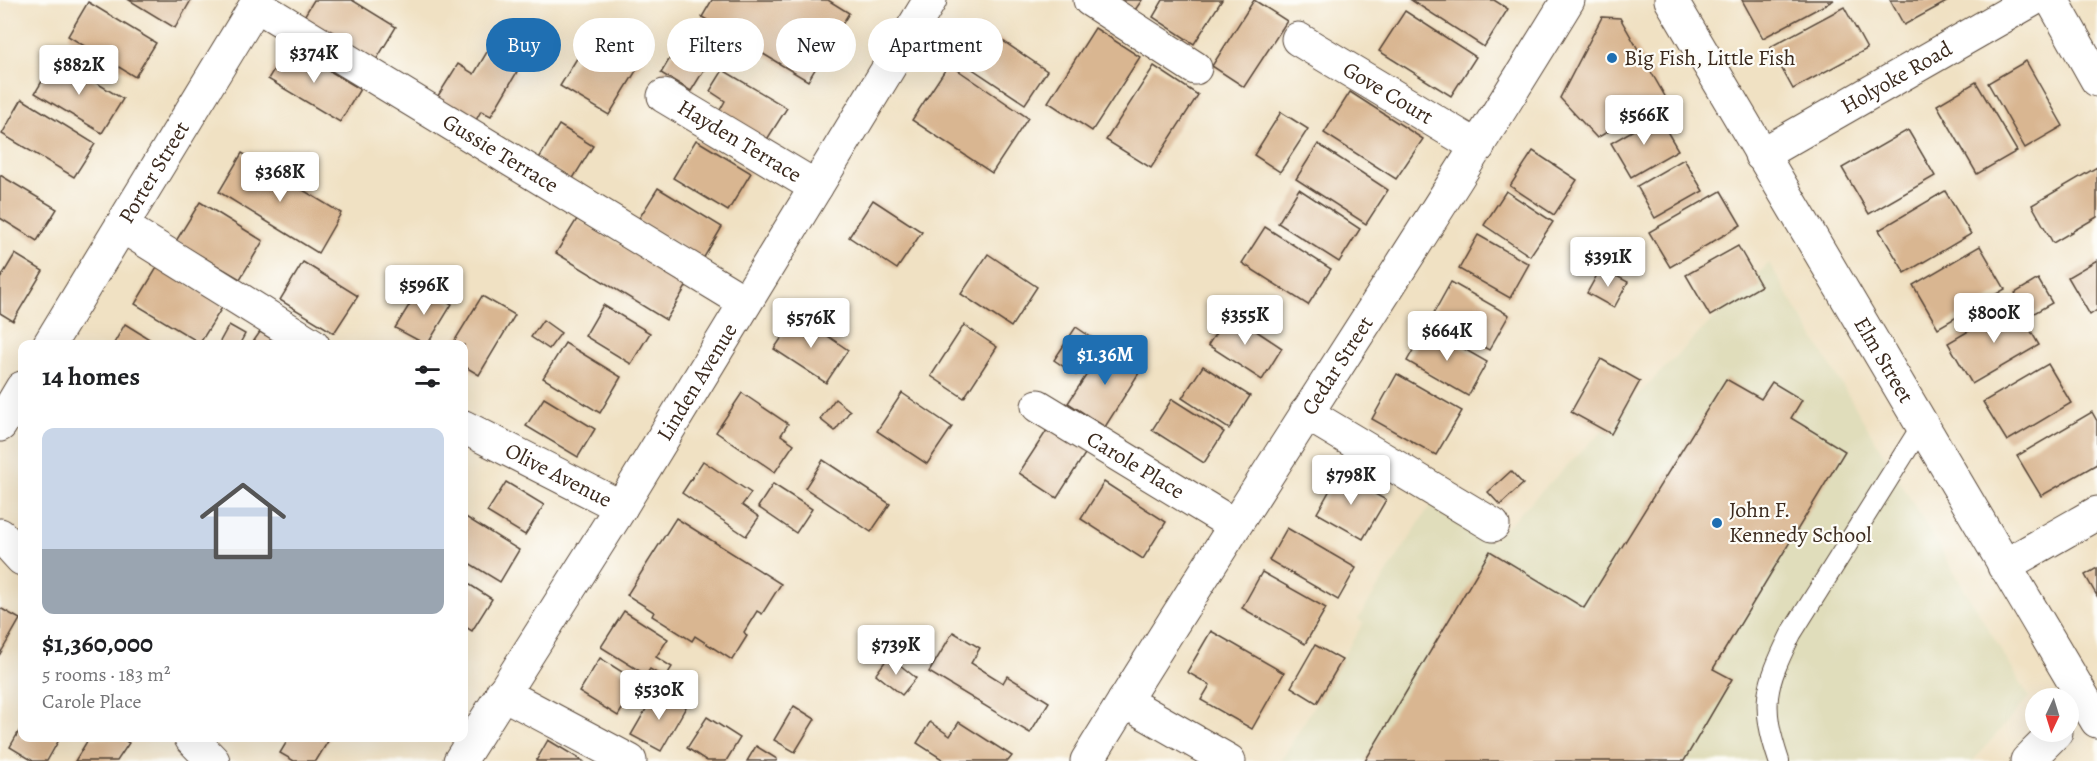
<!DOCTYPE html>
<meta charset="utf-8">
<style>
:root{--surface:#fff;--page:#f6f6f6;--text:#202124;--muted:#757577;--accent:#1f6fb2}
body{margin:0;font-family:Alegreya,serif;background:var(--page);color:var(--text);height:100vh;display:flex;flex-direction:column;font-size:22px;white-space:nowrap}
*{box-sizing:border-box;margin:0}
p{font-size:20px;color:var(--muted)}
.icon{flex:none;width:33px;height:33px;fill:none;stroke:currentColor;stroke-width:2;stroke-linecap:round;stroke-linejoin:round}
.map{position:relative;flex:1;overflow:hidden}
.drawer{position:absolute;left:18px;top:340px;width:450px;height:402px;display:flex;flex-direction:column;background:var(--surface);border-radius:12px;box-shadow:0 6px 24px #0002}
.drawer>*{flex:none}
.top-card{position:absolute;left:486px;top:18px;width:570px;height:54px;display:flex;gap:12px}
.needle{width:39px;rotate:184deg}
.tools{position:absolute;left:2025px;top:688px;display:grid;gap:12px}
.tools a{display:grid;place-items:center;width:54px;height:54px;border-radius:50%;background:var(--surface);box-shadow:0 6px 24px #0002;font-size:30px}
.price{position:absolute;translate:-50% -51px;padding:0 14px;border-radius:6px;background:#fff;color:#222;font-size:20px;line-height:39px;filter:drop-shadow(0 2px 3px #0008)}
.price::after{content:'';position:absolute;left:50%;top:36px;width:18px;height:14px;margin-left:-9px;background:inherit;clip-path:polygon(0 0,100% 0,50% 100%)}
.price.current{background:var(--accent);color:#fff}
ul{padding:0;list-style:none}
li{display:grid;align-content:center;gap:12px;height:318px;padding:0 24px}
li span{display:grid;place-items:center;height:186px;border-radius:12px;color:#555}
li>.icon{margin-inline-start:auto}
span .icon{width:108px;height:108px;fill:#fffc;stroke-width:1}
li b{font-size:26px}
h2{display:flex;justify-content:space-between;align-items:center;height:72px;padding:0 24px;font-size:26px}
.tag{padding:0 21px;border-radius:27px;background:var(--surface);box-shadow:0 6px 24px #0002;font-size:21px;line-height:54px}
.tag.current{background:var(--accent);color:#fff}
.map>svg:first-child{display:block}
.built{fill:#e0ddbb}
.building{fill:#d9b691}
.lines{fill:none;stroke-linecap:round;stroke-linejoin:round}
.lane-casing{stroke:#564537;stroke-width:22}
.street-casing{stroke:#564537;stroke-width:35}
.secondary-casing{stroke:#564537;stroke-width:35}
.lane{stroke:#fff;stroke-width:20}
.street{stroke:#fff;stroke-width:33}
.secondary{stroke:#fff;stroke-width:33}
.poi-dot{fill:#1f6fb2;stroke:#fdfcf7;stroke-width:2}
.labels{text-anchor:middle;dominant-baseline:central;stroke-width:4.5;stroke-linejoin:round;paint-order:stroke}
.poi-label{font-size:22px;fill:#3b2a1e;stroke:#fdfcf7;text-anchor:start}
.street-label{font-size:22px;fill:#3b2a1e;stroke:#fdfcf7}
</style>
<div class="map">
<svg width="2097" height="761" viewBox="0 0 2097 761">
<rect width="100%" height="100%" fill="#fdfcf7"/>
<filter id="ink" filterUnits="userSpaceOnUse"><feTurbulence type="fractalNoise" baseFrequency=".0167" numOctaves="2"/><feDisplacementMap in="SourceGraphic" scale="12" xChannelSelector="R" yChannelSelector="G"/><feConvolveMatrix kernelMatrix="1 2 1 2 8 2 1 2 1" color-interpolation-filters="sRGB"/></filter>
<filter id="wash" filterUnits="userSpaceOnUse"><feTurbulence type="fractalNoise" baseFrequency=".008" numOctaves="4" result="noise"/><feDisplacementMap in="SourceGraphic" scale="24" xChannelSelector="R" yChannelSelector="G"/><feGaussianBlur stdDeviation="1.35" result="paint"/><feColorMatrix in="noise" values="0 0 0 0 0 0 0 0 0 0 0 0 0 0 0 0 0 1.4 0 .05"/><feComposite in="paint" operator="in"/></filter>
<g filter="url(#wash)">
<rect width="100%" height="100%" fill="#f0e1c3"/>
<!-- built -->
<path class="built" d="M 1769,263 L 2029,697 L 1973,761 L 1281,761 L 1363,623 L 1358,619 L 1431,504 L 1492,541 Z"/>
<g id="blocks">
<!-- building -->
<g class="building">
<path d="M 129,0 L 191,0 L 175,28 Z"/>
<path d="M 314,0 L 352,0 L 396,27 L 375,62 L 303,18 Z"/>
<path d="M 712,0 L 828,0 L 849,13 L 808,81 L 702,17 Z"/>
<path d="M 1121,0 L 1142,0 L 1135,10 Z"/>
<path d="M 1163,0 L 1222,0 L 1194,44 L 1153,17 Z"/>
<path d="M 1254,0 L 1287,21 L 1244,87 L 1212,66 Z"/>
<path d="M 1411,0 L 1494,0 L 1508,9 L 1484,47 Z"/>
<path d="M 1742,0 L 1834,0 L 1763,38 Z"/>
<path d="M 1890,0 L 1950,0 L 1904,25 Z"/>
<path d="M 88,2 L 156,43 L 135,77 L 68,36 Z"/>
<path d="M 1844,7 L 1867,49 L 1793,89 L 1770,47 Z"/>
<path d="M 1405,11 L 1476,57 L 1451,96 L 1379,51 Z"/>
<path d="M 1602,17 L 1620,18 L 1666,98 L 1597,138 L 1560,98 Z"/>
<path d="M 598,24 L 647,53 L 609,115 L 560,86 Z"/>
<path d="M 503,25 L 525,38 L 508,66 L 517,72 L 491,116 L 481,111 L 475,122 L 436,99 L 458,64 L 474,74 Z"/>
<path d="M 981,26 L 1047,71 L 1025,104 L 959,60 Z"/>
<path d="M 1095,28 L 1140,57 L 1092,131 L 1048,102 Z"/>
<path d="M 679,43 L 709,62 L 691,91 L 661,73 Z"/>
<path d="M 288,46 L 360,89 L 340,122 L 268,79 Z"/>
<path d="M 56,58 L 123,99 L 102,133 L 35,93 Z"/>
<path d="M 2026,61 L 2063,126 L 2025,148 L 1988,83 Z"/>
<path d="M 949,64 L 1028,118 L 992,173 L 912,120 Z"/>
<path d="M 1154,66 L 1198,95 L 1151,168 L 1106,140 Z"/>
<path d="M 723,70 L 787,108 L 766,141 L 719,112 L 725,101 L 710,91 Z"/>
<path d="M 1976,82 L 2017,151 L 1977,174 L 1937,105 Z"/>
<path d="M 1350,92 L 1423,139 L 1396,179 L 1324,133 Z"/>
<path d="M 22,99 L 95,144 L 74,177 L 2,134 Z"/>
<path d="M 1281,112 L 1308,129 L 1280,172 L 1254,155 Z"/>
<path d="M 1658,116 L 1678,150 L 1631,177 L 1611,143 Z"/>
<path d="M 559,125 L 593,146 L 572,180 L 538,160 Z"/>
<path d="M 1908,130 L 1935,176 L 1869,214 L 1842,168 Z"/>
<path d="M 696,140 L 751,173 L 728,211 L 673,178 Z"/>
<path d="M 1318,144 L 1388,190 L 1366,224 L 1296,179 Z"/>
<path d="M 1533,151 L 1577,180 L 1554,215 L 1510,186 Z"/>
<path d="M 242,153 L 341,213 L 318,253 L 219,192 Z"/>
<path d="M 1684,159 L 1703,191 L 1655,218 L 1637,186 Z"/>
<path d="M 2097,167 L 2097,217 L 2053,243 L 2032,205 Z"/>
<path d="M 0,175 L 57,209 L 37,241 L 0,218 Z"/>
<path d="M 658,188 L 722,227 L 703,259 L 638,220 Z"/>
<path d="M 1299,189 L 1360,229 L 1339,262 L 1278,223 Z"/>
<path d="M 1506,191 L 1553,222 L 1530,256 L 1484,225 Z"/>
<path d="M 1721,191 L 1741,225 L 1670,267 L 1649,232 Z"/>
<path d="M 1945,191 L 1971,234 L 1905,273 L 1879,230 Z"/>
<path d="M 873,200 L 922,232 L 897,269 L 849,237 Z"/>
<path d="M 200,202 L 263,241 L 240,279 L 176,241 Z"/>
<path d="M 577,219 L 687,285 L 666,320 L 556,253 Z"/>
<path d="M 1265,227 L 1331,269 L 1308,305 L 1242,263 Z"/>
<path d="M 1478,235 L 1529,264 L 1510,298 L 1459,269 Z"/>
<path d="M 1738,246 L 1761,286 L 1710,316 L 1686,275 Z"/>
<path d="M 1980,246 L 2005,289 L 1938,328 L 1913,285 Z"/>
<path d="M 15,254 L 43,271 L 13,321 L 0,313 L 0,279 Z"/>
<path d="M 988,254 L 1037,287 L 1011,327 L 961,294 Z"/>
<path d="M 2097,260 L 2097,310 L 2090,315 L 2068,277 Z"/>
<path d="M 303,262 L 358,296 L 334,333 L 280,300 Z"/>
<path d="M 158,266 L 223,306 L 200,343 L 135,304 Z"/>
<path d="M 1601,268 L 1628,282 L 1614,308 L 1587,293 Z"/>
<path d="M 2038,279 L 2052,303 L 2029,316 L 2015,293 Z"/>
<path d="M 1451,282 L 1509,315 L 1489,350 L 1431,318 Z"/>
<path d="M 421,286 L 452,304 L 427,345 L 395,328 Z"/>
<path d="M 482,296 L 515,315 L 479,375 L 464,366 L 464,345 L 452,345 Z"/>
<path d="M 2015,304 L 2039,345 L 1972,384 L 1948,343 Z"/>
<path d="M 603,305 L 650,333 L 631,364 L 585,336 Z"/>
<path d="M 1229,313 L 1282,348 L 1262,380 L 1208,345 Z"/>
<path d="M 797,315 L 848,350 L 826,383 L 774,349 Z"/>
<path d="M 543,320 L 561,333 L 549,349 L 531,337 Z"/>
<path d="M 125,324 L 159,345 L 113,345 Z"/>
<path d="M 229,325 L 245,334 L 239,345 L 218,345 Z"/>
<path d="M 964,325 L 997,347 L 964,398 L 931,376 Z"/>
<path d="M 1076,327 L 1098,342 L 1076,375 L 1054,360 Z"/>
<path d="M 1426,327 L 1487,362 L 1468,396 L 1407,361 Z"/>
<path d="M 260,332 L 282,345 L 251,345 Z"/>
<path d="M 565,343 L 621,377 L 600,413 L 543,378 Z"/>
<path d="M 1106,345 L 1142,368 L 1105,427 L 1068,403 Z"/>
<path d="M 1601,359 L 1640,381 L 1611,434 L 1571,412 Z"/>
<path d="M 2048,364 L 2071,403 L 2007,441 L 1983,402 Z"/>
<path d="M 1203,366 L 1250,396 L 1229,429 L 1182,398 Z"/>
<path d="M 1397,374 L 1462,411 L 1436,455 L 1372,419 Z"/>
<path d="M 1726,379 L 1761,399 L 1772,382 L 1802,400 L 1791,418 L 1845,451 L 1713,669 L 1732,679 L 1684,761 L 1365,761 L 1490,551 L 1584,608 Z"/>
<path d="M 742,393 L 788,424 L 781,435 L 794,444 L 775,472 L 716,432 Z"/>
<path d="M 902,393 L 952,427 L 927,464 L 877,431 Z"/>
<path d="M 544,398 L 595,429 L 578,457 L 526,426 Z"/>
<path d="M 835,399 L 850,411 L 835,431 L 820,419 Z"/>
<path d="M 1172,399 L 1224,432 L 1204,463 L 1152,430 Z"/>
<path d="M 2092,412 L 2097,421 L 2097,464 L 2041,496 L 2017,456 Z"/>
<path d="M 1053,421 L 1090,446 L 1057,498 L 1019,473 Z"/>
<path d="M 823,460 L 890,504 L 871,532 L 805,488 Z"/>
<path d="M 703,461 L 751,493 L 742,505 L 759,517 L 746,536 L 682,493 Z"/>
<path d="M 1511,471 L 1523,484 L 1500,505 L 1488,492 Z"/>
<path d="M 1339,474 L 1386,500 L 1363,539 L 1317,513 Z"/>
<path d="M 506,482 L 544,505 L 525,535 L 487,512 Z"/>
<path d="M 1104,482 L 1166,522 L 1143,559 L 1081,519 Z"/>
<path d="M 773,484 L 812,509 L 796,533 L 758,507 Z"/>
<path d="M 464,516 L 519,550 L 500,582 L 464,560 Z"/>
<path d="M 676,518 L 781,584 L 762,614 L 757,611 L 744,632 L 747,636 L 732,660 L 695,636 L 692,641 L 652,616 L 654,612 L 627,595 Z"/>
<path d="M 1287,528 L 1356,568 L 1338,600 L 1269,560 Z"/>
<path d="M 2097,568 L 2097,596 L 2085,575 Z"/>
<path d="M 1262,572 L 1326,608 L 1305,644 L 1242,608 Z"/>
<path d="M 464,581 L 492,599 L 472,631 L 464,626 Z"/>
<path d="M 0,608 L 20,619 L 0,654 Z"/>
<path d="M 624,611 L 668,639 L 656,657 L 672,667 L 665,678 L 650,669 L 646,675 L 601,647 Z"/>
<path d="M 1211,631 L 1284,673 L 1252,729 L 1201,700 L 1210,685 L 1187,672 Z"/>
<path d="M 953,632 L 980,648 L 971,663 L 1003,683 L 1007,676 L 1049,702 L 1030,733 L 929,672 Z"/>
<path d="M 1315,645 L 1342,660 L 1317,703 L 1291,687 Z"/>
<path d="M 889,656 L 916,678 L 902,695 L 876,674 Z"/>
<path d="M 600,658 L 638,682 L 618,716 L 579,692 Z"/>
<path d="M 657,690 L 686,707 L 661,751 L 631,735 Z"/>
<path d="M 794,706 L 815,719 L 795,752 L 774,740 Z"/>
<path d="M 707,717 L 740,738 L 726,761 L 707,761 L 687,748 Z"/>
<path d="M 930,722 L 950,736 L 959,722 L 1012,756 L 1008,761 L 945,761 L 917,743 Z"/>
<path d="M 22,726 L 22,738 L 60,738 L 47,761 L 33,761 L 10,747 Z"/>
<path d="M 89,738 L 121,738 L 129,743 L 117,761 L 75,761 Z"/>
<path d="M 289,738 L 330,738 L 316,761 L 294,761 L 280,753 Z"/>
<path d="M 548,740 L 583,761 L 536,761 Z"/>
<path d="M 756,746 L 777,759 L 776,761 L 747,761 Z"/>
</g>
</g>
</g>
<g filter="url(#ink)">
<use href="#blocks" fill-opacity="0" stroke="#564537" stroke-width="1.5"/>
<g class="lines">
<defs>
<path id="lane" d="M 1779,761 C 1760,704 1765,687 1791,634 L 1921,427"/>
<g id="street">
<path d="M 1090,0 L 1195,68"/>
<path d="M 2052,0 L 2097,80"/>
<path id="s1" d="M 256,5 L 745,302"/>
<path id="s2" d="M 1298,39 L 1478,147"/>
<path id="s3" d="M 664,96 L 816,187"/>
<path id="s4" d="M 1761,155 L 2032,0"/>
<path d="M 122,226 L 313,345"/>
<path id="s5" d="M 49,345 L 259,0"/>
<path id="s6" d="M 1038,406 L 1234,525"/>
<path d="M 1306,413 L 1493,525"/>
<path d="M 0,425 L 22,388"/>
<path id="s7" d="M 464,427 L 621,507"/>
<path d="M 2004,566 L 2097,513"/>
<path d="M 502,693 L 630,761"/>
<path d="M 1124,701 L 1229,761"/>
<path id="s8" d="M 460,761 L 621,507 L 930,0"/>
<path d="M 2027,761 L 2056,732"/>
</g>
<g id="secondary">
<path id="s9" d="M 1671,0 L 2097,721"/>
<path d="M 0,535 L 22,559"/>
<path d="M 191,738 L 213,761"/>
<path id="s10" d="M 1087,761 C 1244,505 1412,256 1568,0"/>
</g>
</defs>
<!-- lane casing -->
<use href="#lane" class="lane-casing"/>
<!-- street casing -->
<use href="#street" class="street-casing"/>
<!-- secondary casing -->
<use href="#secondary" class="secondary-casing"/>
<!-- lane -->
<use href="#lane" class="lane"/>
<!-- street -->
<use href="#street" class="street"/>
<!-- secondary -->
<use href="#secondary" class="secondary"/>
</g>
</g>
<!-- markers -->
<g class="poi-dot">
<circle cx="1612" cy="58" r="6"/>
<circle cx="1717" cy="523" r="6"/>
</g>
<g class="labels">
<!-- poi labels -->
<g class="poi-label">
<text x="1624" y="58">Big Fish, Little Fish</text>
<text x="1729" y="510">John F.<tspan x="1729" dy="25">Kennedy School</tspan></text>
</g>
<!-- street labels -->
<g class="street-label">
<text stroke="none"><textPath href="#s4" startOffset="156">Holyoke Road</textPath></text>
<text stroke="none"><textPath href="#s2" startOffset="105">Gove Court</textPath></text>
<text stroke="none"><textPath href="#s3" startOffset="88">Hayden Terrace</textPath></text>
<text stroke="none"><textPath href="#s1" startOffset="286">Gussie Terrace</textPath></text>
<text stroke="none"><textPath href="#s5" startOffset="202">Porter Street</textPath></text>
<text stroke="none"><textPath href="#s9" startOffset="418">Elm Street</textPath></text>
<text stroke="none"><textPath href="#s10" startOffset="468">Cedar Street</textPath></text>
<text stroke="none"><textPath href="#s8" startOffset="447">Linden Avenue</textPath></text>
<text stroke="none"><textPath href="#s6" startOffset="114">Carole Place</textPath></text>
<text stroke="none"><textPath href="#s7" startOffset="106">Olive Avenue</textPath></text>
</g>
</g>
</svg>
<div class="tools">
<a><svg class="needle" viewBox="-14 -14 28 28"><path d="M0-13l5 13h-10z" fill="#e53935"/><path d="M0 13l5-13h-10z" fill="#757577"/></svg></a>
</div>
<b class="price" style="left:314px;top:84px">$374K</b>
<b class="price" style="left:79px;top:96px">$882K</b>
<b class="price" style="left:1644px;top:146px">$566K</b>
<b class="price" style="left:280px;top:203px">$368K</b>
<b class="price" style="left:1608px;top:288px">$391K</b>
<b class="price" style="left:424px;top:316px">$596K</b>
<b class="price" style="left:1994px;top:344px">$800K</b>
<b class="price" style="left:1245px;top:346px">$355K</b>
<b class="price" style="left:811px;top:349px">$576K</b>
<b class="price" style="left:1447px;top:362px">$664K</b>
<b class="price current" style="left:1105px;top:386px">$1.36M</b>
<b class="price" style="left:1351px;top:506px">$798K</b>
<b class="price" style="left:896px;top:676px">$739K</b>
<b class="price" style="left:659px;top:721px">$530K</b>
<div class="top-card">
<a class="tag current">Buy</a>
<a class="tag">Rent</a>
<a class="tag">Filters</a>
<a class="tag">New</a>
<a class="tag">Apartment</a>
</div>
<section class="drawer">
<h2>14 homes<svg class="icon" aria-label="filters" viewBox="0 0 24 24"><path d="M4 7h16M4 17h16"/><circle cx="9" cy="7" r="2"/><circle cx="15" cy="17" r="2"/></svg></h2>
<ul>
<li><span style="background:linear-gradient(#c9d6e8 65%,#9aa5b1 0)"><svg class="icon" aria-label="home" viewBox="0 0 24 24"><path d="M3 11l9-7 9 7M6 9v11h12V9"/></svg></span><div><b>$1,360,000</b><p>5 rooms · 183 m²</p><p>Carole Place</p></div></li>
</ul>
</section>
</div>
